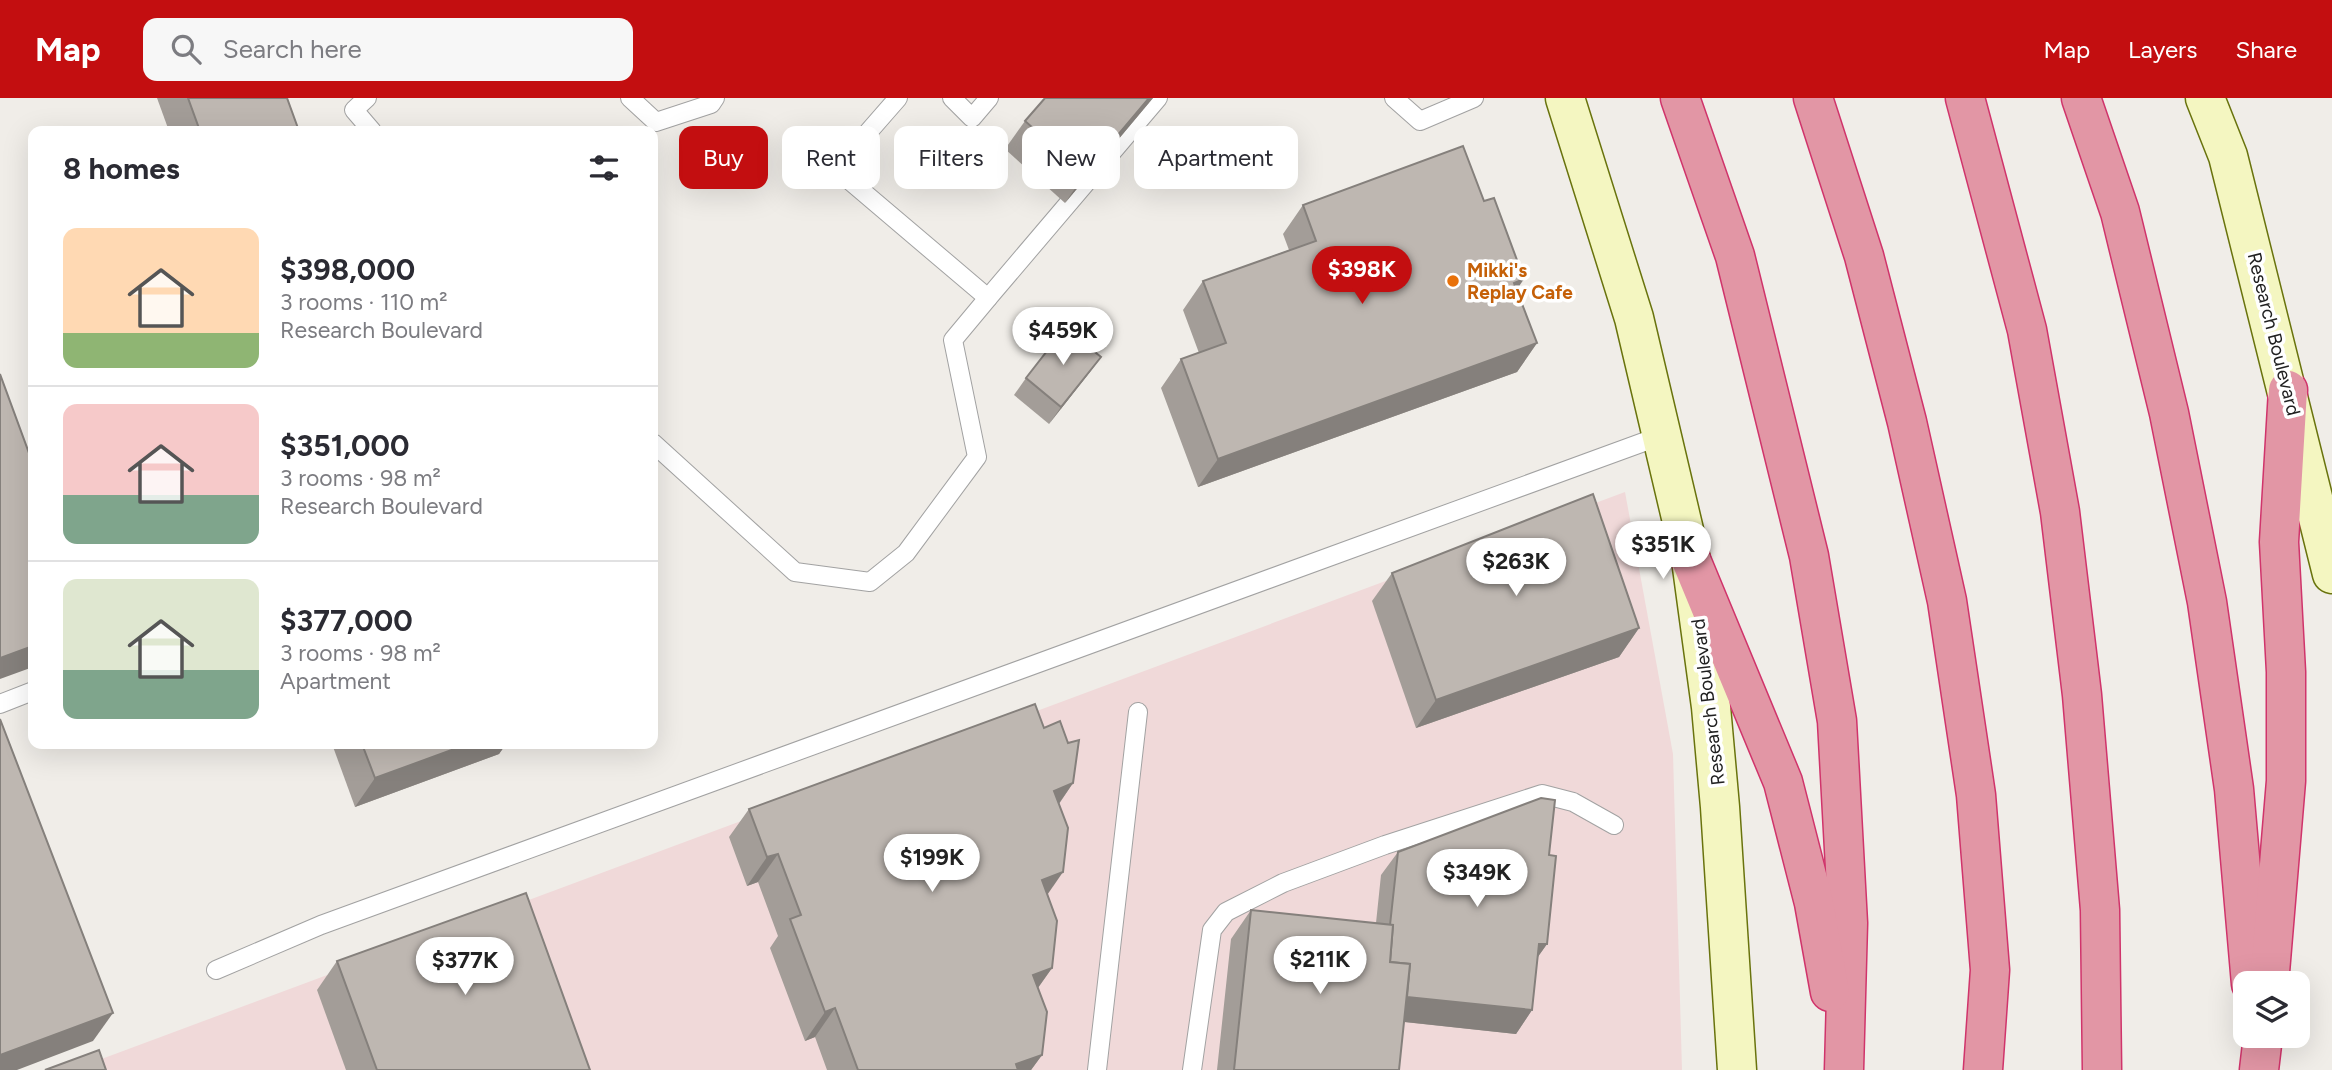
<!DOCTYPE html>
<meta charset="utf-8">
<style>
:root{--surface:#fff;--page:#f7f7f7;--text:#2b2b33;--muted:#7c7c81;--line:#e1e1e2;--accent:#c30e10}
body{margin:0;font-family:Figtree,sans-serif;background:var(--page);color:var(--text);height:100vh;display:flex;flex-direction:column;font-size:26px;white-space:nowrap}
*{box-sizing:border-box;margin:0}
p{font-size:23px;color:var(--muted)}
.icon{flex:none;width:38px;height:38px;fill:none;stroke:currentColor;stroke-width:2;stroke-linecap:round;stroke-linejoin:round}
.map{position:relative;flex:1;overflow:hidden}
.details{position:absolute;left:28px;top:28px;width:630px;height:623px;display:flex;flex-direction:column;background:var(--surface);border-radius:14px;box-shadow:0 7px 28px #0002}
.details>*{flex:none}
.hud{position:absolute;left:679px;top:28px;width:665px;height:63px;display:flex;gap:14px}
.fabs{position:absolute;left:2233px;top:873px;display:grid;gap:14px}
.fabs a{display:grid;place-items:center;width:77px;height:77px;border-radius:14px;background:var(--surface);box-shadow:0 7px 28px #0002;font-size:35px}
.price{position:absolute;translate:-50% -60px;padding:0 16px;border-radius:24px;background:#fff;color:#222;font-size:23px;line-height:46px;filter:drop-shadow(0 2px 4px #0008)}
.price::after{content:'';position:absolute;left:50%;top:42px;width:21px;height:16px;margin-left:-10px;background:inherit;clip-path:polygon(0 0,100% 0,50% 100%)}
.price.on{background:var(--accent);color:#fff}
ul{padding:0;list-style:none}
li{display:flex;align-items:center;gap:21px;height:175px;padding:0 35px}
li+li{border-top:2px solid var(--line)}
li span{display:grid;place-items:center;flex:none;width:196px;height:140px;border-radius:14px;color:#555}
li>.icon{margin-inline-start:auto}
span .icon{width:84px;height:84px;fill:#fffc;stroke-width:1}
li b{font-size:30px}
h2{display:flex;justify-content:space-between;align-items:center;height:84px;padding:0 35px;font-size:30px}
.chip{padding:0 24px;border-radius:14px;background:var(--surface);box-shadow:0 7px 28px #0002;font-size:24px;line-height:63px}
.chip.on{background:var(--accent);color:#fff}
header{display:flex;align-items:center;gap:42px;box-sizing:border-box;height:98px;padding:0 35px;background:var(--accent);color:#fff}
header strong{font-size:33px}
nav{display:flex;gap:38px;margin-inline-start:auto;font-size:24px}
.search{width:490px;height:63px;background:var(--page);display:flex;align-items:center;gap:18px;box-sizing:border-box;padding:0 24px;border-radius:14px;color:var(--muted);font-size:26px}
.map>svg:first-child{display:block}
.commercial{fill:#f0d9d9}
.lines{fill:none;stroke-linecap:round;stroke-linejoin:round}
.service-casing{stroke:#a2a2a2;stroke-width:20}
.secondary-casing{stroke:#69730d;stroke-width:41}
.motorway-casing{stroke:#d0346b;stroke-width:41}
.service{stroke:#fff;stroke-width:18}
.secondary{stroke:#f4f6c1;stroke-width:38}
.motorway{stroke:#e296a5;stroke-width:38}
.wall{fill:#a39d98}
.shaded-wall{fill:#85807c}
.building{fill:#beb7b1;stroke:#85807c;stroke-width:2}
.food-dot{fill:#e8710a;stroke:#fff;stroke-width:2.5}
.labels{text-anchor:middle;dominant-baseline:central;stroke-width:7;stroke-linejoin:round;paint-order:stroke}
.food-label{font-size:19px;font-weight:bold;fill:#c56008;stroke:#fff;text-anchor:start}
.street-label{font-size:19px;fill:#212121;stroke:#fff}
</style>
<header>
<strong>Map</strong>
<div class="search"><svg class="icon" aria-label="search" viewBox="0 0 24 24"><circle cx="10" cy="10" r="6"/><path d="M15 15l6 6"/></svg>Search here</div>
<nav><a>Map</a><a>Layers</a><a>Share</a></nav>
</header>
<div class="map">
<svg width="2332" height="972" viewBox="0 0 2332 972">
<rect width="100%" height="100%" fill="#f0ede8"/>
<!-- commercial -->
<path class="commercial" d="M 1625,394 L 1673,656 L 1682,972 L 72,972 Z"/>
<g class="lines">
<defs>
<g id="service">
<path d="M 367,0 L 354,12 L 372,33"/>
<path d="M 630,0 L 656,24 L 711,6 L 715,0"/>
<path d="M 898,0 L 836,71 L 988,200 L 1158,0"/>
<path d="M 952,0 L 972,20 L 989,0"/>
<path d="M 1394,0 L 1420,23 L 1474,0"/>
<path d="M 653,345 L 795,474 L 870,484 L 906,455 L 977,359 L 953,242 L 988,200"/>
<path d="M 0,606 L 33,593"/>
<path d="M 216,872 L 321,827 L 1663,337"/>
<path d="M 1097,972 L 1138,614"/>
<path d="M 1192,972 L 1212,832 L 1226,814 L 1283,785 L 1385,747 L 1542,696 L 1573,704 L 1614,727"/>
</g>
<g id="secondary">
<path d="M 1565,0 L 1634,220 L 1691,462 L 1711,609 L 1720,709 L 1737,972"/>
<path d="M 2205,0 L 2228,58 L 2332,476"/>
</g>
<g id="motorway">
<path d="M 1680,0 L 1735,158 L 1809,458 L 1837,623 L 1848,825 L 1844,972"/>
<path d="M 1813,0 L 1864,158 L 1907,324 L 1947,503 L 1976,697 L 1990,872 L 1983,972"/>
<path d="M 1965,0 L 2027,232 L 2060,414 L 2082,597 L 2100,812 L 2102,972"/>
<path d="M 2081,0 L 2120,114 L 2169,315 L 2207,504 L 2234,691 L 2251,886"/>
<path d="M 1691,462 L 1783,684 L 1814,805 L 1830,894"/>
<path d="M 2269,886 L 2286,683 L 2286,574 L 2279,444 L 2288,292"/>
<path d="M 2259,972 L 2263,938"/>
</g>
</defs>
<!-- service casing -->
<use href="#service" class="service-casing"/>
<!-- secondary casing -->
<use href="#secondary" class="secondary-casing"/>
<!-- motorway casing -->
<use href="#motorway" class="motorway-casing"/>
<!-- service -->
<use href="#service" class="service"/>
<!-- secondary -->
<use href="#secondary" class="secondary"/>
<!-- motorway -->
<use href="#motorway" class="motorway"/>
</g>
<!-- wall -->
<g class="wall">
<path d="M 157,0 L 287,0 L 299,33 L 169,33 Z"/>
<path d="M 1153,0 L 1065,105 L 1005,51 L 1025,23 Z"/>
<path d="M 1303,107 L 1517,191 L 1537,245 L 1517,274 L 1198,389 L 1161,290 L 1181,261 L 1199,255 L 1183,212 L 1203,183 L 1289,152 L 1283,136 Z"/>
<path d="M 1101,259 L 1089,275 L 1049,326 L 1014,297 L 1026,280 Z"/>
<path d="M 1392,475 L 1639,530 L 1619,559 L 1416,630 L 1372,503 Z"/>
<path d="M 1044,630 L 1073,685 L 1059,706 L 1047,797 L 1052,870 L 1038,890 L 1042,957 L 1031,972 L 827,972 L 815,939 L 805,943 L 770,850 L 778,838 L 758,784 L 747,788 L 729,739 L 749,711 Z"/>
<path d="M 332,646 L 506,646 L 499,656 L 355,709 Z"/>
<path d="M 1398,754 L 1549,757 L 1547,846 L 1537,860 L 1532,912 L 1516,936 L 1404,924 L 1399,972 L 1217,972 L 1231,841 L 1251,812 L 1376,825 L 1381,777 Z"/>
<path d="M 337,863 L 590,972 L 346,972 L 317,892 Z"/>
</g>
<!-- shaded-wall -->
<g class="shaded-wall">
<path d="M 1149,0 L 1153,0 L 1065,105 L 1085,76 Z"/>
<path d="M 1524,181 L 1504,210 L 1514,185 Z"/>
<path d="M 1537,245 L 1517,274 L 1198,389 L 1218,361 Z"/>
<path d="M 1101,259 L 1089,275 L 1049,326 L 1061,309 Z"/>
<path d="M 1639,530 L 1619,559 L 1416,630 L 1436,602 Z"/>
<path d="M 33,548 L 33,569 L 0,581 L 0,560 Z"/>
<path d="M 468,646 L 506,646 L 499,656 L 355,709 L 375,680 Z"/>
<path d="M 1073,685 L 1053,714 L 1054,693 Z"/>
<path d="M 778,756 L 758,784 L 747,788 L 767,759 Z"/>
<path d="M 1063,774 L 1043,803 L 1042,782 Z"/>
<path d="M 1539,846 L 1547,846 L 1530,870 Z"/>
<path d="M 1052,870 L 1032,898 L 1033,877 Z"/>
<path d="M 1403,898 L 1532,912 L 1516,936 L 1387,922 Z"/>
<path d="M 835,910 L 815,939 L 805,943 L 825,914 Z"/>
<path d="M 113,915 L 93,943 L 17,972 L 0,972 L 0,957 Z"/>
<path d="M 1042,957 L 1031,972 L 1012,972 L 1016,966 Z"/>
</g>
<!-- building -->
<g class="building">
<path d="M 188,0 L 287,0 L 299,33 L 200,33 Z"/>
<path d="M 1045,0 L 1149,0 L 1085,76 L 1025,23 Z"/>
<path d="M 1463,48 L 1484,103 L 1494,100 L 1524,181 L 1514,185 L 1537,245 L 1218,361 L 1181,261 L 1226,245 L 1203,183 L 1316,143 L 1303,107 Z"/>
<path d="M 1065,230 L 1101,259 L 1061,309 L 1026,280 Z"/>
<path d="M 0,276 L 33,366 L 33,548 L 0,560 Z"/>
<path d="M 1593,396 L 1639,530 L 1436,602 L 1392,475 Z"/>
<path d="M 1035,606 L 1044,630 L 1060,623 L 1068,645 L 1079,642 L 1073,685 L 1054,693 L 1068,730 L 1063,774 L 1042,782 L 1057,823 L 1052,870 L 1033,877 L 1047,914 L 1042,957 L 1016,966 L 1018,972 L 857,972 L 858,972 L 835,910 L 825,914 L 790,821 L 801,817 L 778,756 L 767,759 L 749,711 Z"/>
<path d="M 0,621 L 113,915 L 0,957 Z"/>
<path d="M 362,646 L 468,646 L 375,680 Z"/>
<path d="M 1541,700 L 1555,702 L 1549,757 L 1556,758 L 1547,846 L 1539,846 L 1532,912 L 1407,899 L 1410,866 L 1390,864 L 1393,827 L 1390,827 L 1398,754 Z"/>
<path d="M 526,795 L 590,972 L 377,972 L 337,863 Z"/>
<path d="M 1251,812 L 1393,827 L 1390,864 L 1410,866 L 1399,972 L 1234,972 Z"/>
<path d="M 99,952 L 106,972 L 45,972 Z"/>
</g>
<!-- markers -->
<circle class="food-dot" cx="1453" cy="183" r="7"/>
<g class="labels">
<!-- food labels -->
<g class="food-label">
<text x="1467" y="172">Mikki's<tspan x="1467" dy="22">Replay Cafe</tspan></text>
</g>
<!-- street labels -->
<g class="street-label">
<text transform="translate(2274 236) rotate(76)">Research Boulevard</text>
<text transform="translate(1708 604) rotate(-97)">Research Boulevard</text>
</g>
</g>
</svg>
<div class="fabs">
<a><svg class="icon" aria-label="layers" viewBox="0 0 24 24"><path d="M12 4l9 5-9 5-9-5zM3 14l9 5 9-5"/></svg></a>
</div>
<b class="price on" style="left:1362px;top:208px">$398K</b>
<b class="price" style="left:1063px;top:269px">$459K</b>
<b class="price" style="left:1663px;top:483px">$351K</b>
<b class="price" style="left:1516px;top:500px">$263K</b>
<b class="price" style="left:932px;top:796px">$199K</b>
<b class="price" style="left:1477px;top:811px">$349K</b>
<b class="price" style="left:1320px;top:898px">$211K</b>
<b class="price" style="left:465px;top:899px">$377K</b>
<div class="hud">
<a class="chip on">Buy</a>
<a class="chip">Rent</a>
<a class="chip">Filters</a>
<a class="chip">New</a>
<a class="chip">Apartment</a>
</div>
<section class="details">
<h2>8 homes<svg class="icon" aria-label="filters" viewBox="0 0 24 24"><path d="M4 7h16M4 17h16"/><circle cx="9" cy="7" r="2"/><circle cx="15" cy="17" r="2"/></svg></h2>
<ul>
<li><span style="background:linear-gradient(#ffd9b3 75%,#8fb573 0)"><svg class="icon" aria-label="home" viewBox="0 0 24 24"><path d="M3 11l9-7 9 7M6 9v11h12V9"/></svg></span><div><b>$398,000</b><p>3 rooms · 110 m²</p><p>Research Boulevard</p></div></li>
<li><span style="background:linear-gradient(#f6c9c9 65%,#7fa58c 0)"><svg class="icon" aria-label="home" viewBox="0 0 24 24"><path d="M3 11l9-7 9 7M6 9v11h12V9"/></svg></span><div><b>$351,000</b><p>3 rooms · 98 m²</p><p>Research Boulevard</p></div></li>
<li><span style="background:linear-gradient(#dfe7d0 65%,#7fa58c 0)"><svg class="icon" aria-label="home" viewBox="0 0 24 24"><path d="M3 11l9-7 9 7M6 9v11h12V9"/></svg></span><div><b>$377,000</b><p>3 rooms · 98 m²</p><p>Apartment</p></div></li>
</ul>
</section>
</div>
